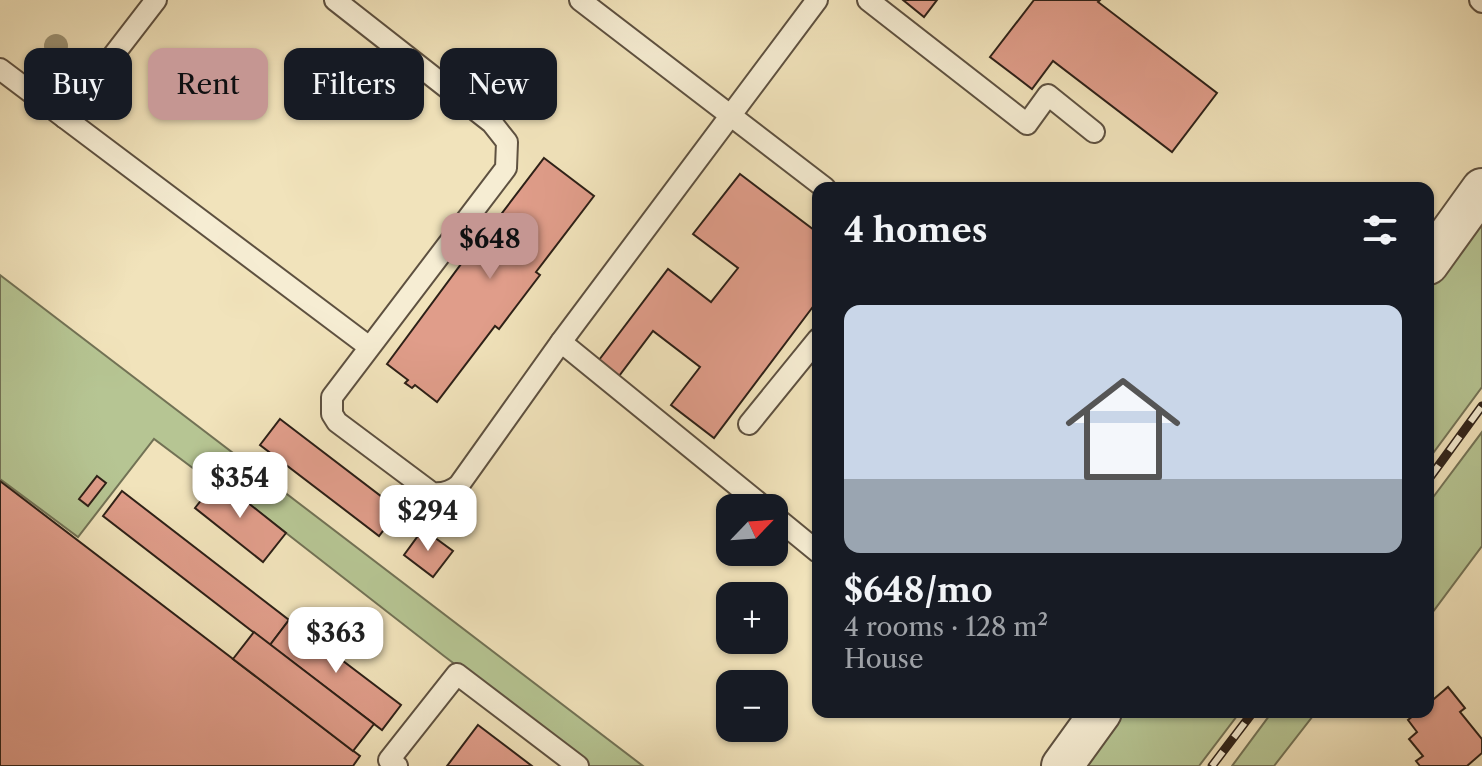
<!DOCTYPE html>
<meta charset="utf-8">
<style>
:root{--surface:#171b24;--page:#242831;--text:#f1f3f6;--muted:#9ea1a6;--line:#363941;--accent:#c59692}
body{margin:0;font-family:"Libre Caslon Text",serif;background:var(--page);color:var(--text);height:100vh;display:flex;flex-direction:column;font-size:30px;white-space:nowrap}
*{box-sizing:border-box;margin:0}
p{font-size:26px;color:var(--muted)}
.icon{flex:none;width:44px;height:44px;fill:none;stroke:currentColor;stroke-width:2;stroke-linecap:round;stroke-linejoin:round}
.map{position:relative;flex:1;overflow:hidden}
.sheet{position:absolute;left:812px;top:182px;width:622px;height:536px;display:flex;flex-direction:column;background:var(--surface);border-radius:16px;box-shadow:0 2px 6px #0004}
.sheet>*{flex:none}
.hud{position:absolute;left:24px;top:48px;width:668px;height:72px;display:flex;gap:16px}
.needle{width:52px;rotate:65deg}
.controls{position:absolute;left:716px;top:494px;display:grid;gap:16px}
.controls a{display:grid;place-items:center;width:72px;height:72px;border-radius:16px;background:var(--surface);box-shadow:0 2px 6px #0004;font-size:40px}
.price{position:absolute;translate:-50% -68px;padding:0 18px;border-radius:16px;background:#fff;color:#222;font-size:26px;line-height:52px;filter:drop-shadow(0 2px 4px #0008)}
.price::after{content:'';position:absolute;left:50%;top:48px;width:24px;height:18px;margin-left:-12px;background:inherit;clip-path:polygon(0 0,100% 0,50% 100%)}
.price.on{background:var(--accent);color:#111}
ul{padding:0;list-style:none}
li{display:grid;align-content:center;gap:16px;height:424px;padding:0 32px}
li+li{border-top:2px solid var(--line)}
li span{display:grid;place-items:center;height:248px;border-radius:16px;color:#555}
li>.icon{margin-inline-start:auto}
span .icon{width:144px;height:144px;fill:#fffc;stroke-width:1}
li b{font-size:34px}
h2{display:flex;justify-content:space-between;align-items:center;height:96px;padding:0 32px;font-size:34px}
.chip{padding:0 28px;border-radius:16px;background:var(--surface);box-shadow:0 2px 6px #0004;font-size:28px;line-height:72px}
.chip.on{background:var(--accent);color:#111}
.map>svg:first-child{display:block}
.green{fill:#b6c593;stroke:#727255;stroke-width:2}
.building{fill:#e09d8a;stroke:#2d2017;stroke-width:2}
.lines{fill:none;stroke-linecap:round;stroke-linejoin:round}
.lane-casing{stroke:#5e5140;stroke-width:24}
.street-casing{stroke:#5e5140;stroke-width:44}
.lane{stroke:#f6edd3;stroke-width:20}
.street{stroke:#f6edd3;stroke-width:40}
.rail-casing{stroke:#2d2017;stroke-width:9}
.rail{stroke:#f6edd3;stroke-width:6;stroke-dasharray:18;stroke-linecap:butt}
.tree{fill:#9c9375}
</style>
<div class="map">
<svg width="1482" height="766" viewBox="0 0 1482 766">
<rect width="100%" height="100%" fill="#f1e3bb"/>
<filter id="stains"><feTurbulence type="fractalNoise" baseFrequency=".0025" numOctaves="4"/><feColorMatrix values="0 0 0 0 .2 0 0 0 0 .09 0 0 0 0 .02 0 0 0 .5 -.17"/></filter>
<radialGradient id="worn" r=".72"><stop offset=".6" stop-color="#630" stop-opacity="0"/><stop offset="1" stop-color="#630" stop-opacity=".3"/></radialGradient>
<!-- green -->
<g class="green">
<path d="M 1482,217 L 1482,387 L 1428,460 L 1428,292 Z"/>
<path d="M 0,275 L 643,766 L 589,766 L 444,656 L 218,480 L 214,484 L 154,439 L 78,537 L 0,479 Z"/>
<path d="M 1482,432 L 1482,546 L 1432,613 L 1428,610 L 1428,504 Z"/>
<path d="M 1123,712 L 1240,712 L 1199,766 L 1084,766 Z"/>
<path d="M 1272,712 L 1316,712 L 1274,766 L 1232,766 Z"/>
</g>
<!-- building -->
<g class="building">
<path d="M 903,0 L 937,0 L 924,17 Z"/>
<path d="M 1034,0 L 1100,0 L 1098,2 L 1217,93 L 1172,152 L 1053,61 L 1032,89 L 990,57 Z"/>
<path d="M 544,158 L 594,196 L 536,272 L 540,275 L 499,329 L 495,326 L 437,402 L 415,385 L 412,388 L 405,383 L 408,380 L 387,364 L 484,233 L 486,234 Z"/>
<path d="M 740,174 L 818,233 L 818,300 L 714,438 L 671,405 L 700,367 L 653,331 L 619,376 L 599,360 L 668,269 L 711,302 L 738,268 L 693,234 Z"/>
<path d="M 280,419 L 399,510 L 379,536 L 260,445 Z"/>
<path d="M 97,476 L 106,483 L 88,506 L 79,499 Z"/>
<path d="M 218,479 L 286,533 L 263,562 L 195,508 Z"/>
<path d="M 0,481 L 360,756 L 353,766 L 0,766 Z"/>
<path d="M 122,491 L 289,620 L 270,645 L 103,516 Z"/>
<path d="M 423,529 L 453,551 L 433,577 L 404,555 Z"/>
<path d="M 289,620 L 401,705 L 382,730 L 270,645 Z"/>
<path d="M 254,632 L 374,724 L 353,751 L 233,659 Z"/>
<path d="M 1448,687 L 1465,708 L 1460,712 L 1482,739 L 1482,753 L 1467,766 L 1420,766 L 1416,761 L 1423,756 L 1409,739 L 1417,732 L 1408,720 L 1418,712 L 1428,712 L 1428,704 Z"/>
<path d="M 478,725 L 532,766 L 447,766 Z"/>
</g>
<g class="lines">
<defs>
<g id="lane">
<path d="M 156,0 L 65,118 L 368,346"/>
<path d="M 335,0 L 492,123 L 507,142 L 506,168 L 332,397 L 332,414 L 337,422 L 432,493 C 442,494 451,492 459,485 L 561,342 L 817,0"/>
<path d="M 580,0 L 825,188"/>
<path d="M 868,0 L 1027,124 L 1048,95 L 1094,132"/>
<path d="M 1480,0 L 1482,2"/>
<path d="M 0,69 L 65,118"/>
<path d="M 561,342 L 765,508"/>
<path d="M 749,424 L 818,339"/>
<path d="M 774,516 L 818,552"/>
<path d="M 397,766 L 389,760 L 457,674 L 578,766"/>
</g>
<g id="street">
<path d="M 1428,264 L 1482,189"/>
<path d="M 1062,766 L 1101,712"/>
</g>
</defs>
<!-- lane casing -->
<use href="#lane" class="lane-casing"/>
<!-- street casing -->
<use href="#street" class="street-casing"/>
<!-- lane -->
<use href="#lane" class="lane"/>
<!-- street -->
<use href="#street" class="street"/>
<defs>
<g id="rail">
<path d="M 1428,480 L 1482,406"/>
<path d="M 1212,766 L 1253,712"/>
</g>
</defs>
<!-- rail casing -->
<use href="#rail" class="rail-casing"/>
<!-- rail -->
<use href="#rail" class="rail"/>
</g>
<!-- trees -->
<circle class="tree" cx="56" cy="46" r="12"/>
<rect width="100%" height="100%" filter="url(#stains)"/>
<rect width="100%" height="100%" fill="url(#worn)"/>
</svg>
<div class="controls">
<a><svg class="needle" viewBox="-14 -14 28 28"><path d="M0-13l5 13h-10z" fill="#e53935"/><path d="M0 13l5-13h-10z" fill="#9ea1a6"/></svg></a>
<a>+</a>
<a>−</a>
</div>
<b class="price on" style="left:490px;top:281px">$648</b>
<b class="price" style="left:240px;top:520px">$354</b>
<b class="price" style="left:428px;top:553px">$294</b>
<b class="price" style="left:336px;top:675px">$363</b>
<div class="hud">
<a class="chip">Buy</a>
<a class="chip on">Rent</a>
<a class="chip">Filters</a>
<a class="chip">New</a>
</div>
<section class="sheet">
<h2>4 homes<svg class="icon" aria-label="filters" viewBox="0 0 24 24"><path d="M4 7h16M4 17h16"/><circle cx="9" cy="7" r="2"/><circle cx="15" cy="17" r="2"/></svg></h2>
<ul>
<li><span style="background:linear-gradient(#c9d6e8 70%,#9aa5b1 0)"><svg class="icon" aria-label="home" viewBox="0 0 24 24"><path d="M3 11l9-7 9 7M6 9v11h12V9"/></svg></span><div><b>$648/mo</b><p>4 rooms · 128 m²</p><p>House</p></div></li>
</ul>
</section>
</div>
